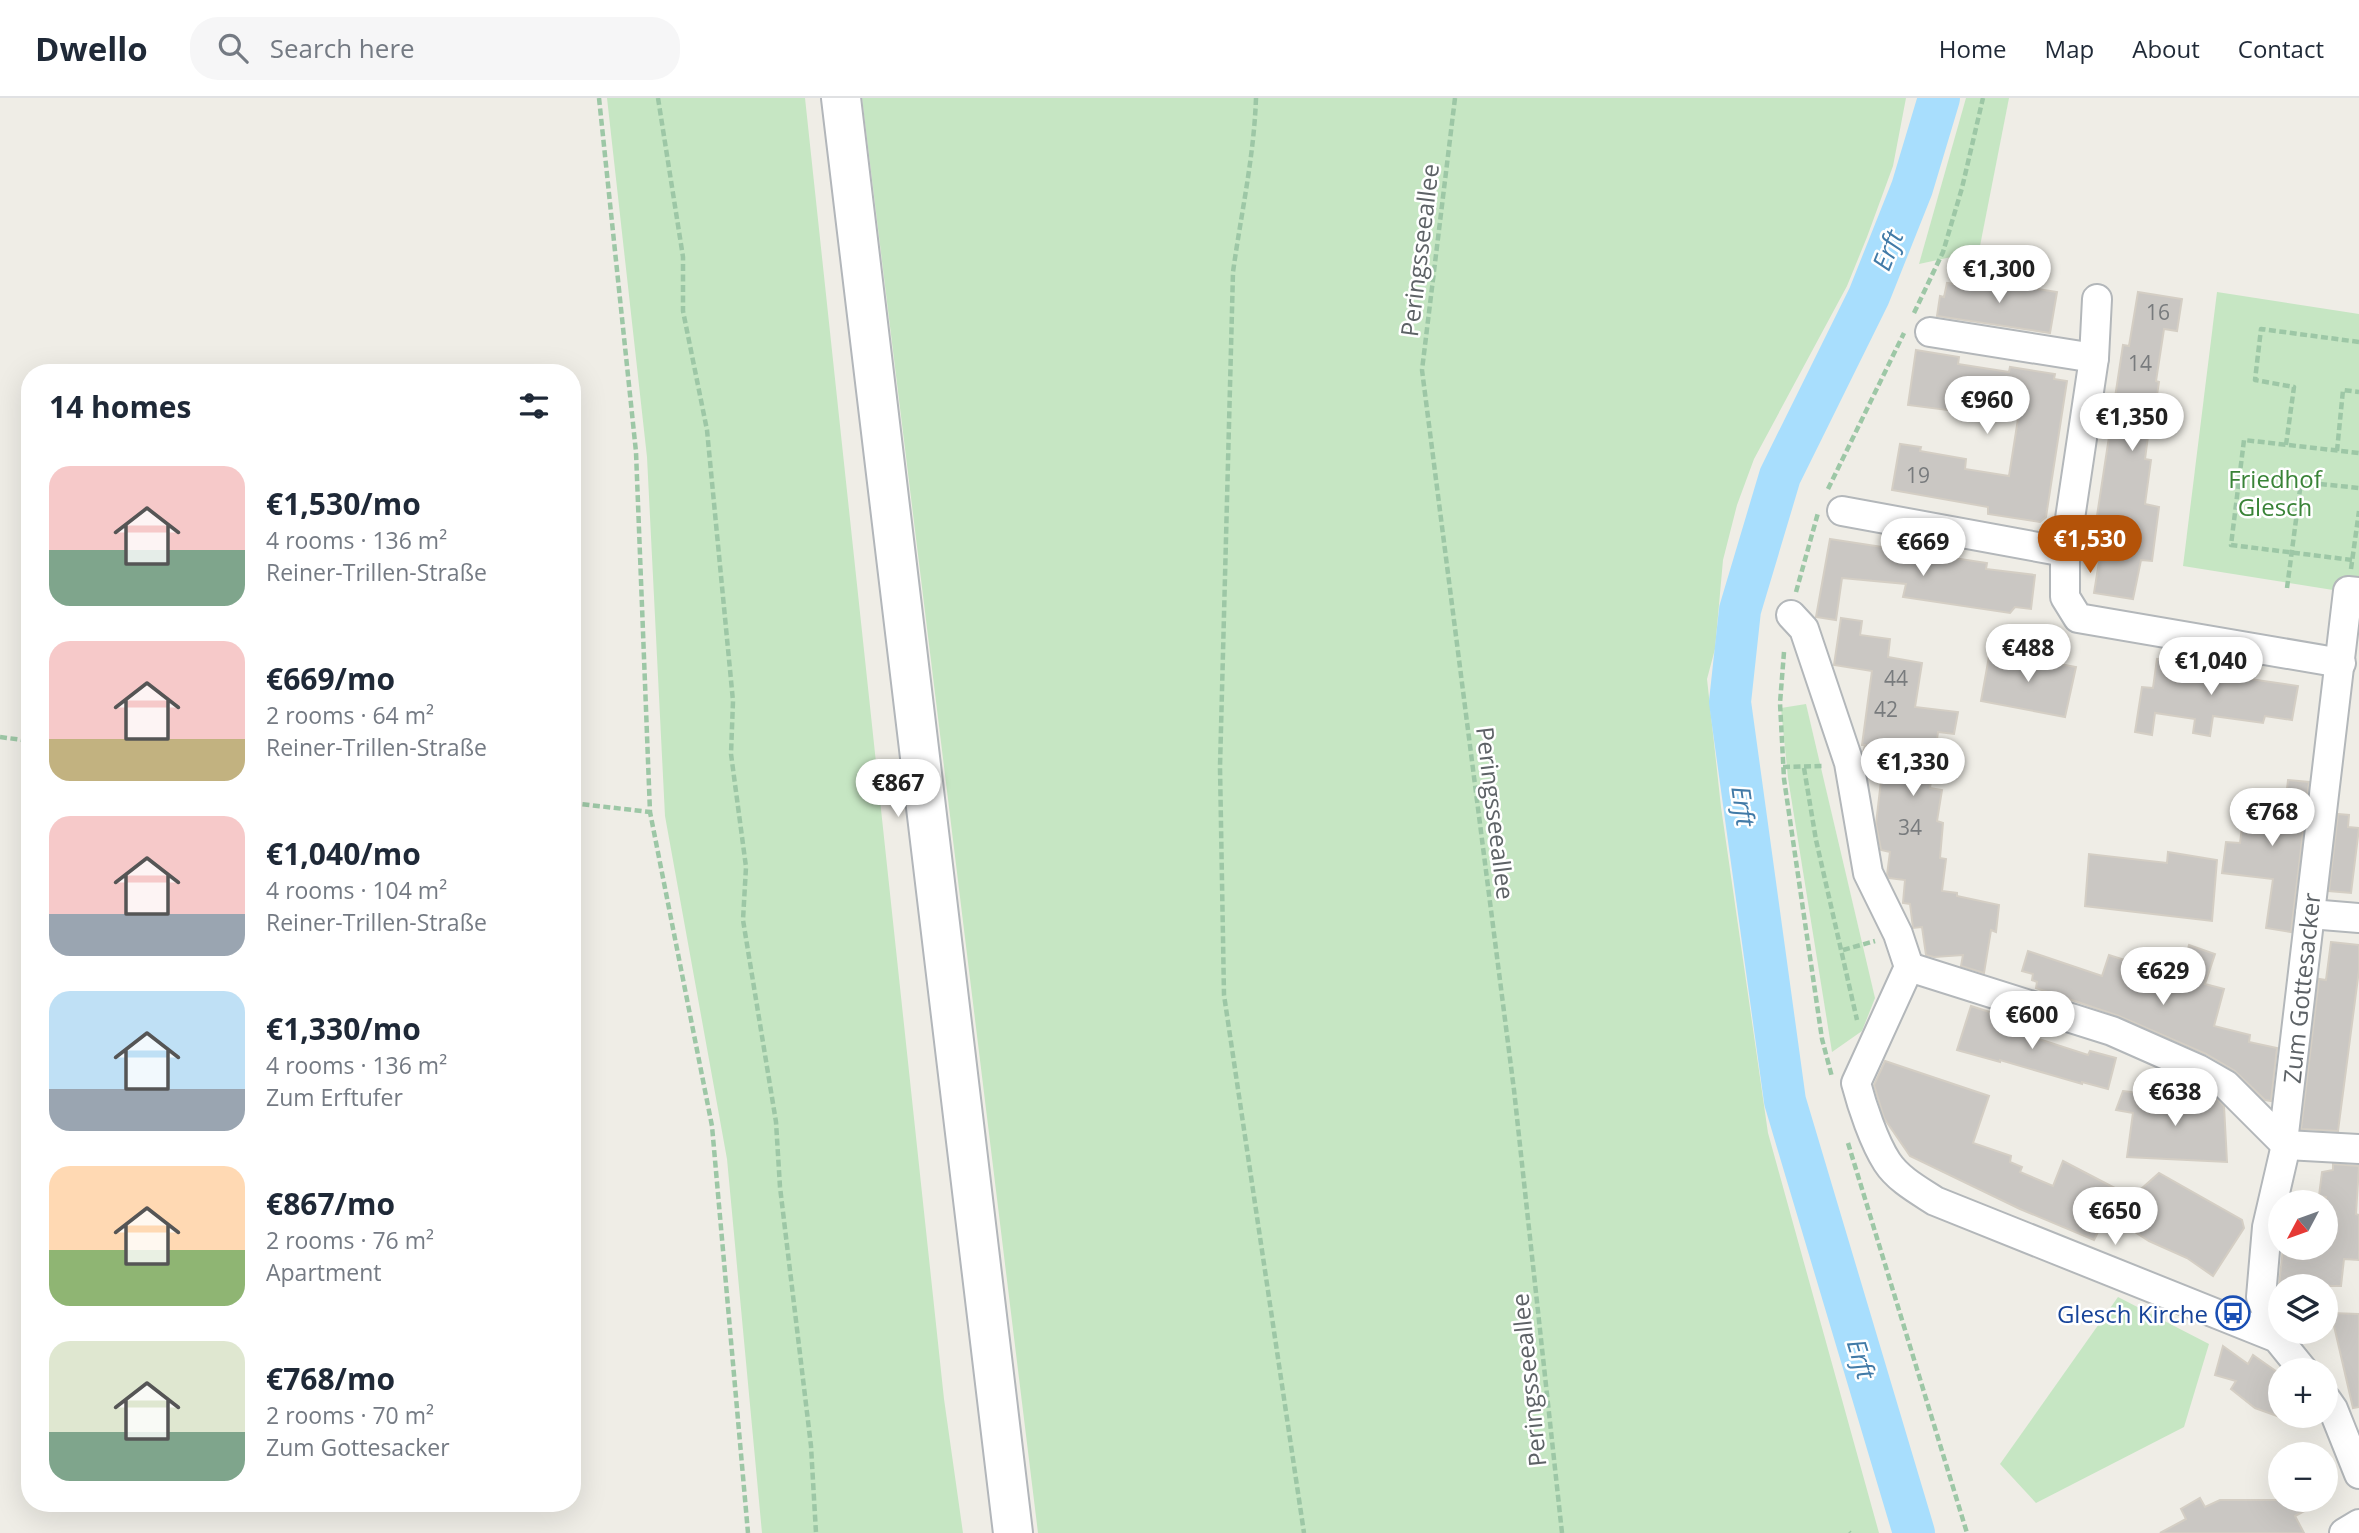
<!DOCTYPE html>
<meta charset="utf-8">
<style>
:root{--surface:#fff;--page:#f6f6f7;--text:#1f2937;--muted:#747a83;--line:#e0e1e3;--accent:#b45309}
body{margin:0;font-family:"Open Sans",sans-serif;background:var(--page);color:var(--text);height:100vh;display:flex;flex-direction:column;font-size:26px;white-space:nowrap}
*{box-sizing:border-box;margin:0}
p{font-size:23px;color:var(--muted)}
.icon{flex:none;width:38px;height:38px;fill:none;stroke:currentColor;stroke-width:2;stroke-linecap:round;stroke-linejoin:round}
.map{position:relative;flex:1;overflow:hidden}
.side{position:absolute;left:21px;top:266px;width:560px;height:1148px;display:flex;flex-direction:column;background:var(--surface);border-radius:28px;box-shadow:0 7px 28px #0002}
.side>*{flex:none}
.needle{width:46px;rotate:229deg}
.tools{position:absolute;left:2268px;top:1092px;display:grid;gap:14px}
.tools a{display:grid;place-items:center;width:70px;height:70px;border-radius:50%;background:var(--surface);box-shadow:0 7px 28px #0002;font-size:35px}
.price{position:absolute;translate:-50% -60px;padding:0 16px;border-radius:24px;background:#fff;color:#222;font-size:23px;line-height:46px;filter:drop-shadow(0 2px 4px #0008)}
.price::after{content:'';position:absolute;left:50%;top:42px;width:21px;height:16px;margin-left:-10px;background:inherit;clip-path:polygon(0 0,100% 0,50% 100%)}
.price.selected{background:var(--accent);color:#fff}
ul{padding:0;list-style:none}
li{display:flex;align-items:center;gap:21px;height:175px;padding:0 28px}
li span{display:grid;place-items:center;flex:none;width:196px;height:140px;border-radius:21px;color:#555}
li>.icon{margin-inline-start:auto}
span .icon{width:84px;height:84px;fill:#fffc;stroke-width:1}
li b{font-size:30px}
h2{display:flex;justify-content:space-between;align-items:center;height:84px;padding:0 28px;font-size:30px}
header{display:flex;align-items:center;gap:42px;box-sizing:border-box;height:98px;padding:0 35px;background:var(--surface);border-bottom:2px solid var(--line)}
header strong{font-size:33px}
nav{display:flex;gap:38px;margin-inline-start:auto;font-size:24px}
.search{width:490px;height:63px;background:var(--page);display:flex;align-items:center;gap:18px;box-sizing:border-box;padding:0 24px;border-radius:28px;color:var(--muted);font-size:26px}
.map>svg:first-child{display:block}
.green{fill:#c6e6c3}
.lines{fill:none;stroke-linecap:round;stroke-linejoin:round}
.river{stroke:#a8defd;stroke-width:42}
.building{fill:#cac7c3;stroke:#d4cec4;stroke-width:2}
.street-casing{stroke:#b3b7ba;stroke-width:32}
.secondary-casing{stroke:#b2b6ba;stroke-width:42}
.path{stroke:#9dc7a6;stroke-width:4.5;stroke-dasharray:7 3.5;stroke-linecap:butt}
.street{stroke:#fff;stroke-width:28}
.secondary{stroke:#fff;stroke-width:38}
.labels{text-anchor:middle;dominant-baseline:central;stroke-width:5;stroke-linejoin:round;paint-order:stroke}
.number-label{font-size:21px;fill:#787b7d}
.street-label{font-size:24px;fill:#5d6266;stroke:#fff}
.park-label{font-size:24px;fill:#398337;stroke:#fff}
.transit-label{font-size:24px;fill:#164399;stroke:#fff;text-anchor:end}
.water-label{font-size:26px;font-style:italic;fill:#417aa7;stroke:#fff}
</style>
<header>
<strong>Dwello</strong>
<div class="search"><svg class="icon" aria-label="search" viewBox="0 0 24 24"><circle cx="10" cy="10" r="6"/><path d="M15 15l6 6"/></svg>Search here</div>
<nav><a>Home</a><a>Map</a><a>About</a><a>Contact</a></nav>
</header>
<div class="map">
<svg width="2359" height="1435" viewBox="0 0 2359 1435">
<rect width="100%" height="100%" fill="#efede6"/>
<!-- green -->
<g class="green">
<path d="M 607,0 L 805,0 L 944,1301 L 963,1435 L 762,1435 L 727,1061 L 665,718 L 647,359 Z"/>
<path d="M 862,0 L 1906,0 L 1893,68 L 1867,139 L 1847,188 L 1754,361 L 1737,407 L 1723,462 L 1715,551 L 1707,581 L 1721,709 L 1768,1035 L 1879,1435 L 1038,1435 Z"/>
<path d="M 1966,0 L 2009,0 L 1979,153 L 1919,166 Z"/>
<path d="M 2217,194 L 2359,216 L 2359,487 L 2333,492 L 2183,468 Z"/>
<path d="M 1806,606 L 1875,900 L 1862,933 L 1832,954 L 1788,680 L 1781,610 Z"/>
<path d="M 2118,1199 L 2209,1246 L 2184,1329 L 2036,1405 L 2000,1366 Z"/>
</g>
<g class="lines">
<!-- river -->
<path class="river" d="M 1914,1435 L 1785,1003 L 1730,604 L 1740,512 L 1780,378 L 1869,198 L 1912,90 L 1939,0"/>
</g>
<!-- building -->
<g class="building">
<path d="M 1968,180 L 2057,194 L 2050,235 L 1937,218 L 1940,198 L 1944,199 L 1947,185 L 1967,188 Z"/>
<path d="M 2138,194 L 2182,201 L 2177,233 L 2164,231 L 2156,283 L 2159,284 L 2157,297 L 2155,308 L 2152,308 L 2145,361 L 2151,362 L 2145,406 L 2159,409 L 2152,463 L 2141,462 L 2133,501 L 2094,495 L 2102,445 L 2093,444 L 2123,247 L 2129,248 Z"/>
<path d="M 1916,252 L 1959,259 L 1958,266 L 2009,274 L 2010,269 L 2055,276 L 2054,281 L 2067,283 L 2046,419 L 2040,424 L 1988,416 L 1988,409 L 1892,392 L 1900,346 L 1921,349 L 1920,353 L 1966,361 L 1965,371 L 2009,378 L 2018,321 L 1908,307 Z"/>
<path d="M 1830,441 L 1987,465 L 1986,471 L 2035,477 L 2031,511 L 2015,509 L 2010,515 L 1903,499 L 1906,486 L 1842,480 L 1836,522 L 1816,519 Z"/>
<path d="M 1841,520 L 1862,523 L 1860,537 L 1890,541 L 1888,559 L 1922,565 L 1915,609 L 1958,614 L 1954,636 L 1938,634 L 1930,690 L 1942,692 L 1937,723 L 1943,725 L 1940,760 L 1946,761 L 1942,793 L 1957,795 L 1957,798 L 1999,807 L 1996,834 L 1991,832 L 1984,875 L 1961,868 L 1963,857 L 1934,859 L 1926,857 L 1922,829 L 1913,830 L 1910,806 L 1903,805 L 1905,782 L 1889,780 L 1887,777 L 1890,754 L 1881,752 L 1876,726 L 1882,674 L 1867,671 L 1863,656 L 1865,647 L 1862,647 L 1872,573 L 1834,567 Z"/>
<path d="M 1990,553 L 2076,569 L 2065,619 L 1981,603 Z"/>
<path d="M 2157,561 L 2251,575 L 2250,581 L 2298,588 L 2292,622 L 2265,618 L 2263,625 L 2213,618 L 2210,638 L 2193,635 L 2195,621 L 2155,615 L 2152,637 L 2135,634 L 2142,589 L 2153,590 Z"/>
<path d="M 2288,682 L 2309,684 L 2291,834 L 2266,830 L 2273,781 L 2222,775 L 2226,744 L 2240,745 L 2246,697 L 2280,701 L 2281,691 L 2287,691 Z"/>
<path d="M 2338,716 L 2349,717 L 2348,729 L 2359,730 L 2351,795 L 2329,793 Z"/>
<path d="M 2168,754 L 2217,762 L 2212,823 L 2085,808 L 2089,756 L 2167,765 Z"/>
<path d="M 2331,844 L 2359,847 L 2359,872 L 2338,1033 L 2301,1031 L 2319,881 L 2326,882 Z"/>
<path d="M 2189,847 L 2215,856 L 2205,886 L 2224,891 L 2214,928 L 2250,937 L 2249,944 L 2277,950 L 2271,1003 L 2265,1002 L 2235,973 L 2206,956 L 2119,918 L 2036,890 L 2037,884 L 2032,882 L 2033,876 L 2022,873 L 2028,853 L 2102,878 L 2109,857 L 2166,875 L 2170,864 L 2183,868 Z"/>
<path d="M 1971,908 L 2002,918 L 1999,928 L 2088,957 L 2090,953 L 2116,960 L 2108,991 L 2082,984 L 2082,986 L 2000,962 L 2000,964 L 1957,952 Z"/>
<path d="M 1885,963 L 1989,998 L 1973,1045 L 2011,1058 L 2010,1064 L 2022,1069 L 2020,1074 L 2053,1088 L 2063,1063 L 2132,1099 L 2159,1075 L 2242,1122 L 2244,1130 L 2213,1178 L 2187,1160 L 2149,1143 L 2107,1116 L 2094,1142 L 2020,1111 L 1910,1058 L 1884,1020 L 1874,987 Z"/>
<path d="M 2123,993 L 2193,1002 L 2216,1000 L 2224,1008 L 2227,1064 L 2127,1059 L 2133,1015 L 2116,1012 Z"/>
<path d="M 2333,1066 L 2359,1068 L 2356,1116 L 2359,1117 L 2359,1162 L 2344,1161 L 2341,1188 L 2279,1188 L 2283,1150 L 2326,1150 L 2326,1099 L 2319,1098 L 2322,1074 L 2333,1072 Z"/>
<path d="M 2331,1215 L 2359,1216 L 2359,1309 L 2353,1310 Z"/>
<path d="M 2223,1248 L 2248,1266 L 2253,1257 L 2280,1276 L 2280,1319 L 2255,1310 L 2231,1291 L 2236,1283 L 2215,1277 Z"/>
<path d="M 2200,1400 L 2205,1409 L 2220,1402 L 2325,1402 L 2295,1418 L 2304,1435 L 2160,1435 L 2186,1421 L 2181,1411 Z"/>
</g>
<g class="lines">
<defs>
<g id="street">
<path d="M 2097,201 L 2094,260 L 2065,454 L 2065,499 L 2078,520 L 2341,565"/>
<path d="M 1930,234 L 2094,260"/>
<path d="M 1842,413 L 2065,454"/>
<path d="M 1791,517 L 1804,531 L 1849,665 L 1868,775 L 1898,836 L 1909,869 L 1856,985 C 1862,1008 1874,1044 1887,1064 C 1898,1081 1918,1092 1935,1103 L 2277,1240 L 2303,1272"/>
<path d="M 2310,816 L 2359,820"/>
<path d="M 1909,869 L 2112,933 L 2198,971 L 2226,987 L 2283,1044"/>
<path d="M 2286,1047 L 2359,1051"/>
<path d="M 2277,1240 L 2261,1199 L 2267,1129 L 2286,1047 L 2283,1044 L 2348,493 L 2359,494"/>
<path d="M 2326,1301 L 2333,1311 L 2359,1376"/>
<path d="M 2344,1435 L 2359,1426"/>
</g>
<path id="secondary" d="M 841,0 L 1013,1435"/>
</defs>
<!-- street casing -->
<use href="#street" class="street-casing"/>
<!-- secondary casing -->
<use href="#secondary" class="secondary-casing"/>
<!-- path -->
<g class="path">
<path d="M 599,0 L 636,354 L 650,714 L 712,1028 L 748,1435"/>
<path d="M 658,0 L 683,159 L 683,213 L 707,332 L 733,603 L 731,656 L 746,769 L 743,822 L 776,1024 L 780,1089 L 811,1348 L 816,1435"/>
<path d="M 1256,0 C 1254,59 1241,116 1233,174 L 1220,669 L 1224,897 L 1304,1435"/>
<path d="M 1455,0 L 1422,272 L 1514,992 L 1562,1435"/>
<path d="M 1914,215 L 1943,154 L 1962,90 L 1983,0"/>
<path d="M 2286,347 L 2294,289 L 2255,282 L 2261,231 L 2359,244"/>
<path d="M 2337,353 L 2343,292 L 2359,294"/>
<path d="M 1828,391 L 1904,235"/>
<path d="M 2352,462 L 2231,447 L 2244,342 L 2359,355"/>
<path d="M 2351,471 L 2359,413"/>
<path d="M 2287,490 L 2301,384 L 2359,390"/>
<path d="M 1796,494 L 1818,415"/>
<path d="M 1784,554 L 1780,605 L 1784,681 L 1822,941 L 1832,979"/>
<path d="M 0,639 L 30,643"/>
<path d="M 1783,669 L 1824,668"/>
<path d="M 1804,670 L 1816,742 L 1857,922"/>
<path d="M 572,705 L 650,714"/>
<path d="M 1843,852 L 1875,843"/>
<path d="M 1848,1045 L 1967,1435"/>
<path d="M 1849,1434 L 1850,1435"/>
</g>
<!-- street -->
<use href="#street" class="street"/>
<!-- secondary -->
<use href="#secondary" class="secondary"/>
</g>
<!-- icons -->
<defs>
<symbol id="bus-ring" viewBox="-11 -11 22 22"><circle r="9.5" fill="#fff" stroke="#1a4fb4" stroke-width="1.5"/><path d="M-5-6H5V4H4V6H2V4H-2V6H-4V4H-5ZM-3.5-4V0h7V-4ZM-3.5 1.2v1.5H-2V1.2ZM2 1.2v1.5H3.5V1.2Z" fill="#1a4fb4"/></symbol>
</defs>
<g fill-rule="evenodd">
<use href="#bus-ring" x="2214" y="1196" width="38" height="38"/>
</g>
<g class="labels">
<!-- number labels -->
<g class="number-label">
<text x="2158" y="214">16</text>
<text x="2140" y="265">14</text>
<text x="1918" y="377">19</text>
<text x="1896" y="580">44</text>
<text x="1886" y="611">42</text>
<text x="1910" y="729">34</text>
</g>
<!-- street labels -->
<g class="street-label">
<text transform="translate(1419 152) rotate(-83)">Peringsseeallee</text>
<text transform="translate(1496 715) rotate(83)">Peringsseeallee</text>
<text transform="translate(2301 890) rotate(-84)">Zum Gottesacker</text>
<text transform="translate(1528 1282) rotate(-96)">Peringsseeallee</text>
</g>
<!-- park labels -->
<g class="park-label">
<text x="2275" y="380">Friedhof<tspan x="2275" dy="28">Glesch</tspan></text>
</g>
<!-- transit labels -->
<g class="transit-label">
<text x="2208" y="1215">Glesch Kirche</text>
</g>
<!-- water labels -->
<g class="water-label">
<text transform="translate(1887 152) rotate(-68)">Erft</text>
<text transform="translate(1744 708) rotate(82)">Erft</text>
<text transform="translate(1862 1261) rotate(73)">Erft</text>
</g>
</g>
</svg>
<div class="tools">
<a><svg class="needle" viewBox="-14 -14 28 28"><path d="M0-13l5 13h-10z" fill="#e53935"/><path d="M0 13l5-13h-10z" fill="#747a83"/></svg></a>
<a><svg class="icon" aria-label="layers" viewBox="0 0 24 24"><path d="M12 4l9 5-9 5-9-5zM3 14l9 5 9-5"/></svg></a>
<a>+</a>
<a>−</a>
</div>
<b class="price" style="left:1999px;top:207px">€1,300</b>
<b class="price" style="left:1987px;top:338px">€960</b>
<b class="price" style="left:2132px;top:355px">€1,350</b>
<b class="price selected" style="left:2090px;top:477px">€1,530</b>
<b class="price" style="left:1923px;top:480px">€669</b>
<b class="price" style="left:2028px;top:586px">€488</b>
<b class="price" style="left:2211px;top:599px">€1,040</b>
<b class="price" style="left:1913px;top:700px">€1,330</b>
<b class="price" style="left:898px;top:721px">€867</b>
<b class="price" style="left:2272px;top:750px">€768</b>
<b class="price" style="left:2163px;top:909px">€629</b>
<b class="price" style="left:2032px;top:953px">€600</b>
<b class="price" style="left:2175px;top:1030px">€638</b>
<b class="price" style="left:2115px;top:1149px">€650</b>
<section class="side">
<h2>14 homes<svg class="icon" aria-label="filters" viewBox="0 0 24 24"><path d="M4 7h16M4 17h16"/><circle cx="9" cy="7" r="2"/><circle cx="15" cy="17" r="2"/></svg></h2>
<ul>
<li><span style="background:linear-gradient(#f6c9c9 60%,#7fa58c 0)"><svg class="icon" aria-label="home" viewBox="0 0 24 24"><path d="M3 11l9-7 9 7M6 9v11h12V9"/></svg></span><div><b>€1,530/mo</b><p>4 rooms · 136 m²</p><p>Reiner-Trillen-Straße</p></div></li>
<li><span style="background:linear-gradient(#f6c9c9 70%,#c2b280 0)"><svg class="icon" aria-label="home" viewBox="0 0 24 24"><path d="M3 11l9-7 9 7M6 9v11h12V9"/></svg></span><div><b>€669/mo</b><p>2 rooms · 64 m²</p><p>Reiner-Trillen-Straße</p></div></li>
<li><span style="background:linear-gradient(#f6c9c9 70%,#9aa5b1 0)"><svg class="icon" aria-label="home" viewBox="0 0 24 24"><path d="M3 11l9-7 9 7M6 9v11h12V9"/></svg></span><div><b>€1,040/mo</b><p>4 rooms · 104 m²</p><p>Reiner-Trillen-Straße</p></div></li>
<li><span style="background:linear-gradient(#bfe0f5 70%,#9aa5b1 0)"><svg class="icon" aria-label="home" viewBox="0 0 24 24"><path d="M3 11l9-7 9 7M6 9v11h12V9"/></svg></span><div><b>€1,330/mo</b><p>4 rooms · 136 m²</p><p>Zum Erftufer</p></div></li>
<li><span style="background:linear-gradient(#ffd9b3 60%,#8fb573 0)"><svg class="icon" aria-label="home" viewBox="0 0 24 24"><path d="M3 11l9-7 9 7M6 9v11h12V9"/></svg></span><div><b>€867/mo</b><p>2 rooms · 76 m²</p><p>Apartment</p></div></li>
<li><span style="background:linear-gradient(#dfe7d0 65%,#7fa58c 0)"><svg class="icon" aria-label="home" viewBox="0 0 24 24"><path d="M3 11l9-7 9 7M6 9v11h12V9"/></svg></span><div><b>€768/mo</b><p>2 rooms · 70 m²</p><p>Zum Gottesacker</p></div></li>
</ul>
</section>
</div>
